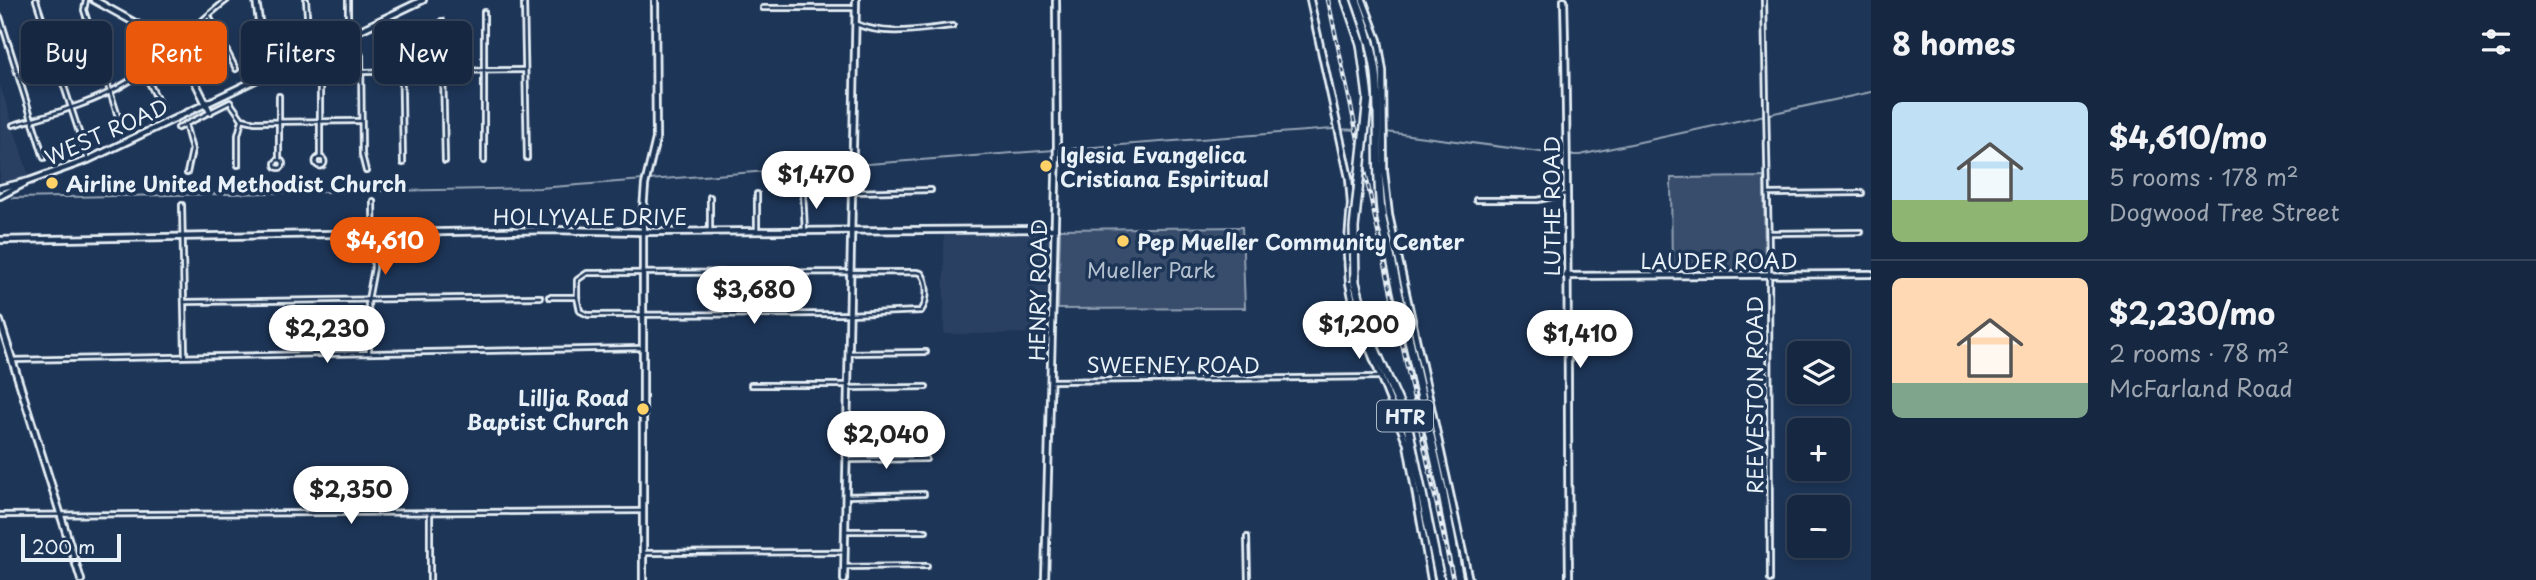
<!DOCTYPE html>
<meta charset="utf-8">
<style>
:root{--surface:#162841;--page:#23344c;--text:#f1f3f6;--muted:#9ea6b1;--line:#35445a;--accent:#ea580c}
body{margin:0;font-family:"Playpen Sans",sans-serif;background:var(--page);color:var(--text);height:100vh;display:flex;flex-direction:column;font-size:26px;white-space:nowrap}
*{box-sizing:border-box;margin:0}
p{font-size:23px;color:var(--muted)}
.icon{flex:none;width:38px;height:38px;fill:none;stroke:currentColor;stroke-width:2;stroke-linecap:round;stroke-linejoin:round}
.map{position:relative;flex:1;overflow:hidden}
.side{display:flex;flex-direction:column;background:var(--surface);width:665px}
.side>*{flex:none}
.banner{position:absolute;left:21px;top:21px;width:665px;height:63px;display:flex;gap:14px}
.fabs{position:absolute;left:1787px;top:341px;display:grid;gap:14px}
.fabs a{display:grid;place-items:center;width:63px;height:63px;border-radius:10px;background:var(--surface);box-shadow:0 4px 10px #0003,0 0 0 2px var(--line);font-size:35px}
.scale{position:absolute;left:21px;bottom:18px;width:100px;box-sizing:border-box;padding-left:7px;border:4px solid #e8f1f8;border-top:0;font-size:19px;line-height:24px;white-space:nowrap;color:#e8f1f8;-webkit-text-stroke:5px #1d3557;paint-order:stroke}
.price{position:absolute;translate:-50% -60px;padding:0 16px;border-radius:24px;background:#fff;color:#222;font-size:23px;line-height:46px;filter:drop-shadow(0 2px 4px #0008)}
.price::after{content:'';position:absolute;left:50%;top:42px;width:21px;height:16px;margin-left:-10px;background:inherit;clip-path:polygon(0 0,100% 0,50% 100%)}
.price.selected{background:var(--accent);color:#fff}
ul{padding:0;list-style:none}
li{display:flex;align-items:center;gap:21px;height:175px;padding:0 21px}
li+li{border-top:2px solid var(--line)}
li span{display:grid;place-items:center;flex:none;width:196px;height:140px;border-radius:10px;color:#555}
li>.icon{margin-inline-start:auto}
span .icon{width:84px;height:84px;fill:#fffc;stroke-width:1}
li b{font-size:30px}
h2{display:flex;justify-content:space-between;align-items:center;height:84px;padding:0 21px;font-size:30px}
.tag{padding:0 24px;border-radius:10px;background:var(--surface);box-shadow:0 4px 10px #0003,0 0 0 2px var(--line);font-size:24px;line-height:63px}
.tag.selected{background:var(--accent);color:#fff}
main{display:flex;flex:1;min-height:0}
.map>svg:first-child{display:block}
.built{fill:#2a4162}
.green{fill:#374d6c;stroke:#909fb2;stroke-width:2}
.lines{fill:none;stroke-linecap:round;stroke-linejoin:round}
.stream{stroke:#95a4b5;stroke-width:2}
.street-casing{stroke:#e8f1f8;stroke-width:8}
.secondary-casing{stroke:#e8f1f8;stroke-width:10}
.highway-casing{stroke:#e8f1f8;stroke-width:12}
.street{stroke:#1d3557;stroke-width:2.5}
.secondary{stroke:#1d3557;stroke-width:4.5}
.highway{stroke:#1d3557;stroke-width:7}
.rail-casing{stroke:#e8f1f8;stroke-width:4.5}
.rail{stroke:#1d3557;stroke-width:2;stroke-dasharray:5;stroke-linecap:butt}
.highway-bridge-casing{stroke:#e8f1f8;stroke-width:12;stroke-linecap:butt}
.highway-bridge{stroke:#1d3557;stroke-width:7}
.poi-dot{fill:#ffd166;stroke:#1d3557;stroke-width:2.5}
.labels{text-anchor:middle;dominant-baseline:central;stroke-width:7;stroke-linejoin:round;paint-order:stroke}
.shield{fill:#1d3557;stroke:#abb9c8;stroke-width:2}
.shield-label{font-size:19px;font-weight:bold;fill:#e8f1f8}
.street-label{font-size:21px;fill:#e8f1f8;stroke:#1d3557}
.poi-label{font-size:21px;font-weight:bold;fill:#e8f1f8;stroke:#1d3557;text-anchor:start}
.park-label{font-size:21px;fill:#b3c0ce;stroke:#1d3557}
</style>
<main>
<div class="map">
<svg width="1871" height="580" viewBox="0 0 1871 580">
<rect width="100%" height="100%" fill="#1d3557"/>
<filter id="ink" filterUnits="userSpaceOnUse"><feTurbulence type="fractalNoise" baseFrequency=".0143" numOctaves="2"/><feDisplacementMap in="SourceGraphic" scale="14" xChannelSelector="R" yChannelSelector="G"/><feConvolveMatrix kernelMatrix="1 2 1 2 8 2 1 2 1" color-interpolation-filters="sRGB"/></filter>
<g filter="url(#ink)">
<!-- built -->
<g class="built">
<path d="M 0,85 L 29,176 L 0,184 Z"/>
<path d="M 944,234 L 1050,234 L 1046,333 L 944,334 Z"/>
</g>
<!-- green -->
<g class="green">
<path d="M 1764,177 L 1765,272 L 1672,273 L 1671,178 Z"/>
<path d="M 1242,227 L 1245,308 L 1058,309 L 1060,229 Z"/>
</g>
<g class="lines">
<!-- stream -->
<g class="stream">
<path d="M 1386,132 L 1564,155"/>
<path d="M 1570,155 L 1580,155 L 1871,92"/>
<path d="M 855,165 L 1333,129 L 1363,130"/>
<path d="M 649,180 L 850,165"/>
<path d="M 12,198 L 539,188 L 644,180"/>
</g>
<defs>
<g id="street">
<path d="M 36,0 L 88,160"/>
<path d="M 86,0 L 84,10 L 121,126"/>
<path d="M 306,0 L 308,29 L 317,49"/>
<path d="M 348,0 L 348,21 L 361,56 L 362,155 L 366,171"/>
<path d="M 524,0 L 527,158"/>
<path d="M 1764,0 L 1769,255 L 1770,580"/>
<path d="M 763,8 L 854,8"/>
<path d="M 484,12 L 484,161"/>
<path d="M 209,16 L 236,69"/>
<path d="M 0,17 L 44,158"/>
<path d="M 442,21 L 445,161"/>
<path d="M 856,24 C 888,37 920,29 953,26"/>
<path d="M 401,37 L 403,163"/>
<path d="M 144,72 L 161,107"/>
<path d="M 361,72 L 525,70"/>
<path d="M 320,76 L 320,158"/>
<path d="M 279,96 L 279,160"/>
<path d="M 185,124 L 192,150 L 187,173"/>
<path d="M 13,125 C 52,114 93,104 128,82 C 163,61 194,25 227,0"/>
<path d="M 178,128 L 230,102 L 242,119 L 255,122 L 361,121"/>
<circle cx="320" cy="162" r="4.5"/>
<circle cx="279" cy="164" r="4"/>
<path d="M 238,165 L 238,135 L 242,120"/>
<path d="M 803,191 L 805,232"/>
<path d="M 853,192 L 931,190"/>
<path d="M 757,194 L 757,232"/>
<path d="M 1768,194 L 1862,193"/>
<path d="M 710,197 L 710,232"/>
<path d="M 1476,200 L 1538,200 L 1566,194"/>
<path d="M 182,205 L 185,355"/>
<path d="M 577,232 L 578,218"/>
<path d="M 1769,233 L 1861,232"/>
<path d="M 916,272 L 921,273 C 929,282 928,302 921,311 L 849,314 L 588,315 L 580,311 L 577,297 L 577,280 L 587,273 Z"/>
<path d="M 549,297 L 577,297"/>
<path d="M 184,302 L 540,297"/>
<path d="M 369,352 L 368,300 L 374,268 L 373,201"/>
<path d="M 848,353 L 926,352"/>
<path d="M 11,360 L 641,348"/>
<path d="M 1051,381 L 1380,377"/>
<path d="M 751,385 L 847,385"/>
<path d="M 847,388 L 926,387"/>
<path d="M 846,424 L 926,423"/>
<path d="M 846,460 L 926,459"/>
<path d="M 845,496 L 924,494"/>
<path d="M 430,513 L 430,580"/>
<path d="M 0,515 L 643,511"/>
<path d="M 844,531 L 926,531"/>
<path d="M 1247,537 L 1248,580"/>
<path d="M 643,553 L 843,552"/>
<path d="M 844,567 L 927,566"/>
</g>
<g id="secondary">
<path d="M 94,0 L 168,41 L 183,57 L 210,112"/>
<path d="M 256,0 L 259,21 L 280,67"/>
<path d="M 1310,0 L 1349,178 L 1351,204 L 1347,254 L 1349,283 L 1355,312 L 1407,444 L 1431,580"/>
<path d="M 1363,0 L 1378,40 L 1383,71 L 1384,171 L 1389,215 L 1469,580"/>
<path d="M 1564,0 C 1569,193 1567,387 1569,580"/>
<path d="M 0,188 L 29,181 L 88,160 L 423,0"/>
<path d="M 0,196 L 25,183"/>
<path d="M 0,240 L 553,230 L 643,232 L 1054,229"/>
<path d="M 1566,276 L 1871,274"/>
<path d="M 0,321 L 81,580"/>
<path d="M 643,580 L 643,210 L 645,185 L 656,139 L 655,0"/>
<path d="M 844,580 L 856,0"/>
<path d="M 1045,580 L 1057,146 L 1056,0"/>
</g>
<g id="highway">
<path d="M 1346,0 L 1361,44"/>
<path d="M 1356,0 C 1365,24 1373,48 1376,73 C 1381,121 1375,170 1382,219 L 1442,489 L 1459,580"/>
<path d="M 1355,282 L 1370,338 L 1407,422 L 1440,580"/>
</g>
</defs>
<!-- street casing -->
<use href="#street" class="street-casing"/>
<!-- secondary casing -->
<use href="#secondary" class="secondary-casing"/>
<!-- highway casing -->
<use href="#highway" class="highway-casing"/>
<!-- street -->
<use href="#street" class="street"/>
<!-- secondary -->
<use href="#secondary" class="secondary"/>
<!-- highway -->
<use href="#highway" class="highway"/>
<defs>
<path id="rail" d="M 1328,0 L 1453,580"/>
</defs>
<!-- rail casing -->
<use href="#rail" class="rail-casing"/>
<!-- rail -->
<use href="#rail" class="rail"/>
<defs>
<path id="highway-bridge" d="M 1355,282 L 1354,228 L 1368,98 L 1361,44"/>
</defs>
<!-- highway-bridge casing -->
<use href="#highway-bridge" class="highway-bridge-casing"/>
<!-- highway-bridge -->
<use href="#highway-bridge" class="highway-bridge"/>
</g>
</g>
<!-- markers -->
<g class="poi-dot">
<circle cx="1046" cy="166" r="7"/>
<circle cx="52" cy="183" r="7"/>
<circle cx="1123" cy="241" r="7"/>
<circle cx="643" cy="409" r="7"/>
</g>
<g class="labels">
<!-- shield labels -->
<rect class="shield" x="1377" y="400.5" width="56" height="31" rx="5"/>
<g class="shield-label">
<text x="1405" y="416">HTR</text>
</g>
<!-- street labels -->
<g class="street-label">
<text transform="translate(106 131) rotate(-24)">WEST ROAD</text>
<text transform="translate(1551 206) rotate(-90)">LUTHE ROAD</text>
<text x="590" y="216">HOLLYVALE DRIVE</text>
<text x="1719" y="260">LAUDER ROAD</text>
<text transform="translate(1037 290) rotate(-89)">HENRY ROAD</text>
<text x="1173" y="364">SWEENEY ROAD</text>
<text transform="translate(1754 395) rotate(-90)">REEVESTON ROAD</text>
</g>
<!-- poi labels -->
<g class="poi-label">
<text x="1060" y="154">Iglesia Evangelica<tspan x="1060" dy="24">Cristiana Espiritual</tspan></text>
<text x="66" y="183">Airline United Methodist Church</text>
<text x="1137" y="241">Pep Mueller Community Center</text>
<text x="629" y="397" text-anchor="end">Lillja Road<tspan x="629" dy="24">Baptist Church</tspan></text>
</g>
<!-- park labels -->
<g class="park-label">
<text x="1151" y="269">Mueller Park</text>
</g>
</g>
</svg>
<div class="fabs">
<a><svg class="icon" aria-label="layers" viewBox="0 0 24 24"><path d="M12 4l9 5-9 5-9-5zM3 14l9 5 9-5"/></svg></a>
<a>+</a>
<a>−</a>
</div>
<div class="scale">200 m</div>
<b class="price" style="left:816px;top:211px">$1,470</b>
<b class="price selected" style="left:385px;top:277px">$4,610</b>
<b class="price" style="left:754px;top:326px">$3,680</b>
<b class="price" style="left:1359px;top:361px">$1,200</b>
<b class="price" style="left:327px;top:365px">$2,230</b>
<b class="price" style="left:1580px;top:370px">$1,410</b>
<b class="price" style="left:886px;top:471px">$2,040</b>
<b class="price" style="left:351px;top:526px">$2,350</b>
<div class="banner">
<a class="tag">Buy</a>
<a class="tag selected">Rent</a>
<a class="tag">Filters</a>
<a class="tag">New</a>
</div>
</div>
<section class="side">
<h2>8 homes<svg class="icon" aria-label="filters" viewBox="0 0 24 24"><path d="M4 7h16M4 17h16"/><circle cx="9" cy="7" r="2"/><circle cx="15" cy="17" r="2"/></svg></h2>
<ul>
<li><span style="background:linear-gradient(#bfe0f5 70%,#8fb573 0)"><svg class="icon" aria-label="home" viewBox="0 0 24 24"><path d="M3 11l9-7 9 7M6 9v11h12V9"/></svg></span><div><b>$4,610/mo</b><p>5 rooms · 178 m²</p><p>Dogwood Tree Street</p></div></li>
<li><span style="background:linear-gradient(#ffd9b3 75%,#7fa58c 0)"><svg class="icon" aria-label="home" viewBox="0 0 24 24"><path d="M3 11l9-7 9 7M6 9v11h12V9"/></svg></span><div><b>$2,230/mo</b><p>2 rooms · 78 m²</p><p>McFarland Road</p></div></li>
</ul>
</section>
</main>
